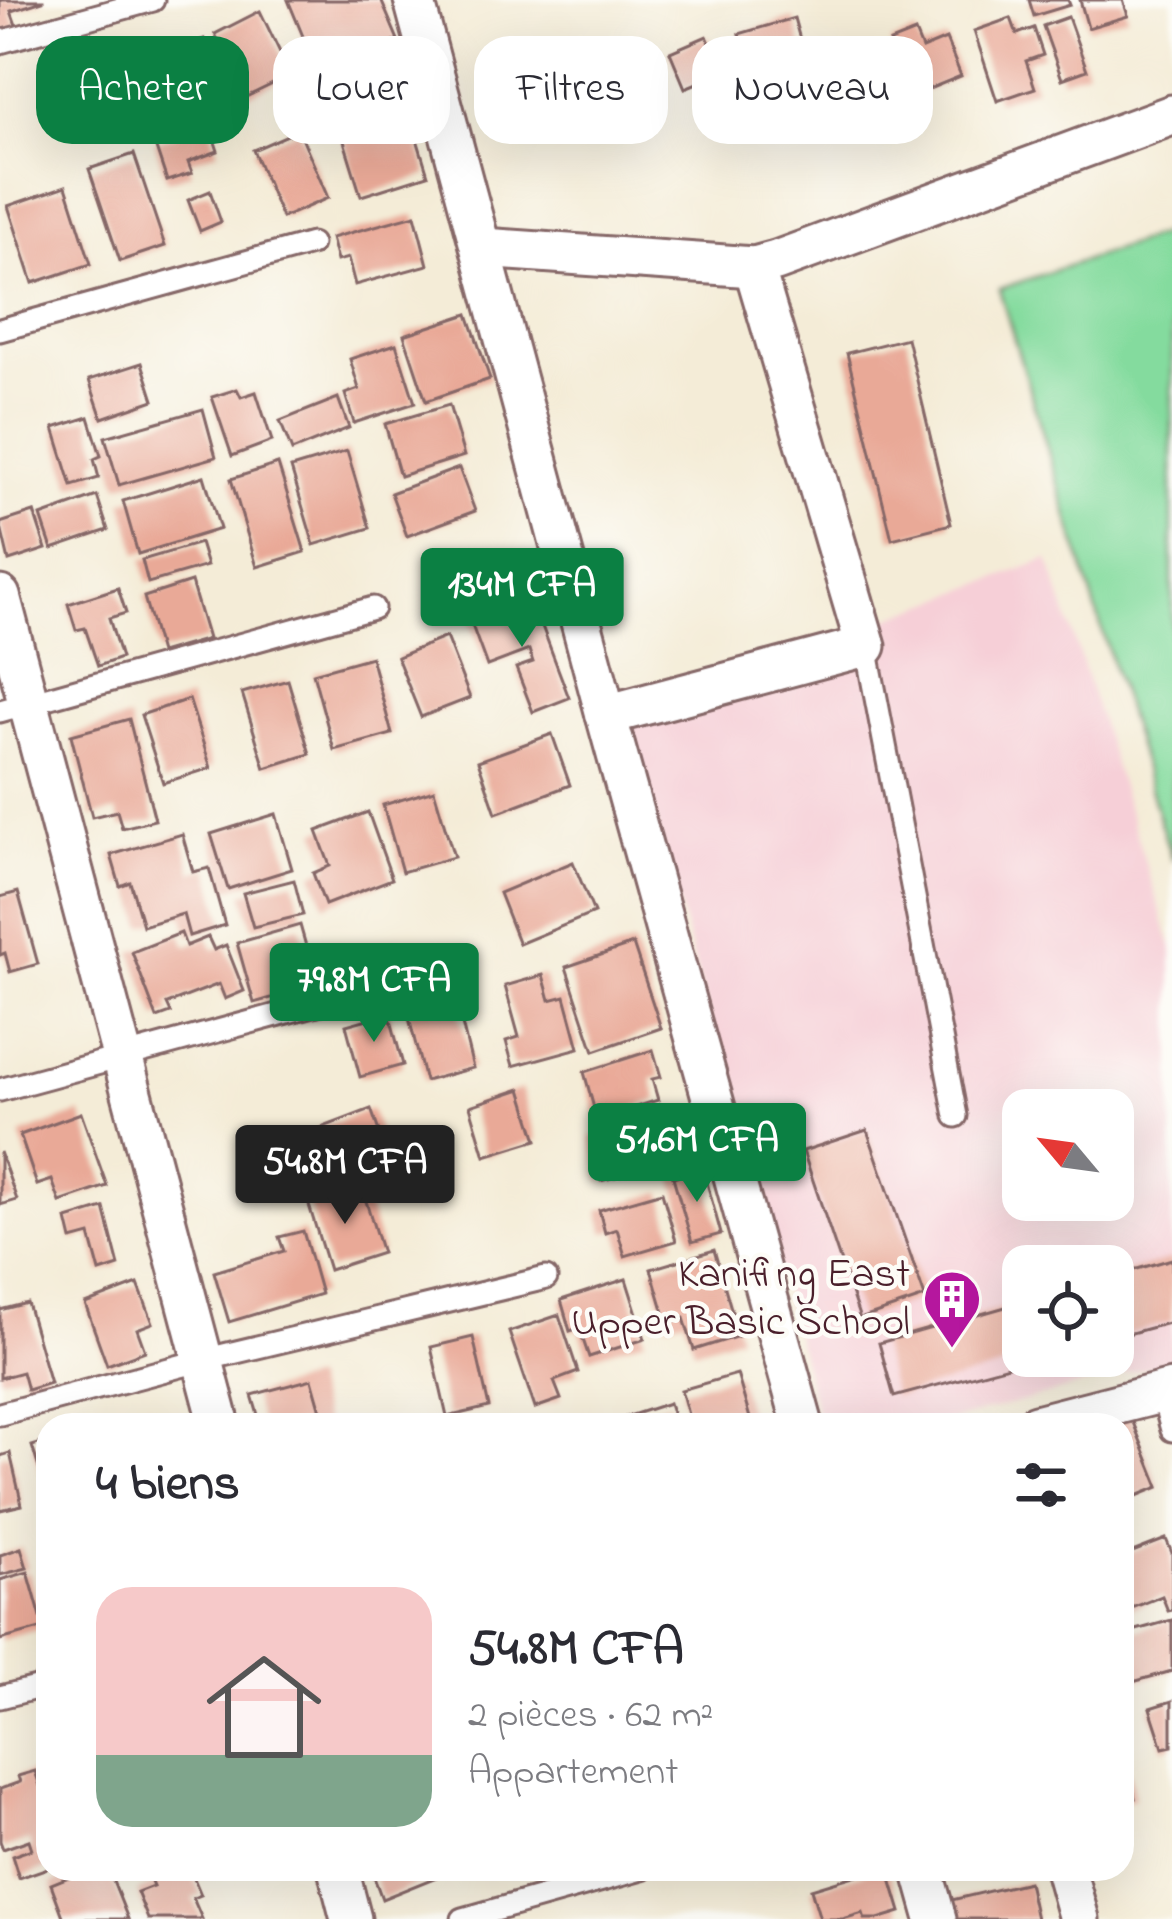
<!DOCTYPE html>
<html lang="fr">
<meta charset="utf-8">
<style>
:root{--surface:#fff;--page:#f7f7f7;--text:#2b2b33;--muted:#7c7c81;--accent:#0b8043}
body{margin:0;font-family:"Indie Flower",sans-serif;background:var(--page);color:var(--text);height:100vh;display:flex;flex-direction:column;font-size:45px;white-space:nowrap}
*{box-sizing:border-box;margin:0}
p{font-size:39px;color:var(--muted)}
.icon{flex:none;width:66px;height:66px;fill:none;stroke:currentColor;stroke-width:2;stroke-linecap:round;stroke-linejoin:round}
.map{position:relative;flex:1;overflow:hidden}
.drawer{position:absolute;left:36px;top:1413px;width:1098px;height:468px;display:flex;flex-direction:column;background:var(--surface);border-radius:36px;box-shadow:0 12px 48px #0002}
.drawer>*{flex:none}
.banner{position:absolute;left:36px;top:36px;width:1101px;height:108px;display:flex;gap:24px}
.needle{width:78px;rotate:299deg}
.controls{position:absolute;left:1002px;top:1089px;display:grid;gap:24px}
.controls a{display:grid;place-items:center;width:132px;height:132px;border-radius:24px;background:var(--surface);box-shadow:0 12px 48px #0002;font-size:60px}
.price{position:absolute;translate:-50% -102px;padding:0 27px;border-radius:12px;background:var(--accent);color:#fff;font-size:39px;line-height:78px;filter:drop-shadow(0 3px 6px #0008)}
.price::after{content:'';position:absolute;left:50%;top:72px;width:36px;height:27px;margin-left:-18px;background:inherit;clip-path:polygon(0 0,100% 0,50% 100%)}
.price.current{background:#222;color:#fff}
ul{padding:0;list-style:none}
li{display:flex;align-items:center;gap:36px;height:300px;padding:0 60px}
li span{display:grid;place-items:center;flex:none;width:336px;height:240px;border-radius:36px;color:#555}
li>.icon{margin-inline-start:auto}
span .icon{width:144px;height:144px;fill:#fffc;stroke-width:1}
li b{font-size:51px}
h2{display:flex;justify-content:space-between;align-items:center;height:144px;padding:0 60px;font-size:51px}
.chip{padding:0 42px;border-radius:36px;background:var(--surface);box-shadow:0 12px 48px #0002;font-size:42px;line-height:108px}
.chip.current{background:var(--accent);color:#fff}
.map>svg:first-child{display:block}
.built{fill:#f6cfd7;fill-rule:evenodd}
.green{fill:#84db9e;stroke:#677d64;stroke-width:3}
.building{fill:#e9a997}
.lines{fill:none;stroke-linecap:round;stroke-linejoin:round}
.service-casing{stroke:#866767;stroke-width:27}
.minor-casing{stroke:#866767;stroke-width:45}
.service{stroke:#fff;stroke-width:21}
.minor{stroke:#fff;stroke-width:39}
.labels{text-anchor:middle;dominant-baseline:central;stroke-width:9;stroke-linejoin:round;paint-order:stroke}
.poi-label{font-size:42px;fill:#4a1f2b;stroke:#fdfcf7;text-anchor:end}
</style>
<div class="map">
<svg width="1172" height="1919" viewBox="0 0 1172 1919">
<rect width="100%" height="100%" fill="#fdfcf7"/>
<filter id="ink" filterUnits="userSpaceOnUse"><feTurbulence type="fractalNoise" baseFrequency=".00833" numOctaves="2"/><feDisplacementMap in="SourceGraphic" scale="24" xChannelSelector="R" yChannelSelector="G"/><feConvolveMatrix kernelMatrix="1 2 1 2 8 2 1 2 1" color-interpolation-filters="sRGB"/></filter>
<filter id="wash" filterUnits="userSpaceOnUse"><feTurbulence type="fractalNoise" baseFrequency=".004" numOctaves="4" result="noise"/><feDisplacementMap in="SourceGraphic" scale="48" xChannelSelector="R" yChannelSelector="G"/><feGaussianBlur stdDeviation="2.7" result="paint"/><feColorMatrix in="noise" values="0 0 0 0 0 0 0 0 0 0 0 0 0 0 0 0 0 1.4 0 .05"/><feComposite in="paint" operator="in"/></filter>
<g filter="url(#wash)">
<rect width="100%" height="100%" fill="#f4ecd7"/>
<!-- built -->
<path class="built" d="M 1049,559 L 1172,948 L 1172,1361 L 935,1425 L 820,1425 L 627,715 ZM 1023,1110 L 1113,1110 L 1113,1200 L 1023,1200 ZM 1023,1266 L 1113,1266 L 1113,1356 L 1023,1356 Z"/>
<!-- green -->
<path class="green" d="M 1172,231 L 1172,861 L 999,289 Z"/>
<g id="blocks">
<!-- building -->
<g class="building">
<path d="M 0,0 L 43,0 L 43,1 L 11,11 L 17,28 L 0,33 Z"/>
<path d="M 288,0 L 381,0 L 398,40 L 353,60 L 346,43 L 312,58 Z"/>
<path d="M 1029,0 L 1068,0 L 1070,5 L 1034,16 Z"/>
<path d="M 1080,0 L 1123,0 L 1128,16 L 1088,28 Z"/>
<path d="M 260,11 L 291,75 L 246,97 L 215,34 Z"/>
<path d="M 1068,17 L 1087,70 L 1062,79 L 1043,26 Z"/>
<path d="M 794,18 L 823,122 L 768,138 L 739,34 Z"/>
<path d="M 1011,18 L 1017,34 L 1034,28 L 1043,55 L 1026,61 L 1035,88 L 997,101 L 974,31 Z"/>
<path d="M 915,32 L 922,49 L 946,39 L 961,76 L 912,96 L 890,42 Z"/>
<path d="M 707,36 L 732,95 L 712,104 L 702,81 L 685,88 L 670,52 Z"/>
<path d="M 204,39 L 226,101 L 164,122 L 142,61 Z"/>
<path d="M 403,93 L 428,175 L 361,196 L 340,128 L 356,123 L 352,109 Z"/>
<path d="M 209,124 L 218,151 L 188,162 L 192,173 L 167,181 L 154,142 Z"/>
<path d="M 299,130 L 328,198 L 282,218 L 253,150 Z"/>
<path d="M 134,154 L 165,246 L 120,261 L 89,169 Z"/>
<path d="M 66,186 L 91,264 L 33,283 L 8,206 Z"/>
<path d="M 210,191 L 221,222 L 200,231 L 188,200 Z"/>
<path d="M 415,215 L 428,265 L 355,285 L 348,258 L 337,261 L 331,238 Z"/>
<path d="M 468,314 L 490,379 L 426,401 L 404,335 Z"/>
<path d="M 907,338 L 951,524 L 892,539 L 847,353 Z"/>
<path d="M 396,344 L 415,403 L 354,423 L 345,394 L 359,389 L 350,359 Z"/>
<path d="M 142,363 L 154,400 L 102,418 L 89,380 Z"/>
<path d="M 237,389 L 241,397 L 256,392 L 272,441 L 232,456 L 212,397 Z"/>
<path d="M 338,398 L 349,428 L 292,451 L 280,421 Z"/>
<path d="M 449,405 L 464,456 L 400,476 L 385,424 Z"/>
<path d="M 203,409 L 216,457 L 119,485 L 105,437 Z"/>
<path d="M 89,417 L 101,456 L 94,459 L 99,478 L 72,486 L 54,428 Z"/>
<path d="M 347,451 L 370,528 L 314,545 L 291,468 Z"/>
<path d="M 278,464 L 305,552 L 257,567 L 231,479 Z"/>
<path d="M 459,468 L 475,511 L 407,536 L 391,493 Z"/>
<path d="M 204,476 L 220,529 L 138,554 L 123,501 Z"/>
<path d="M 97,496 L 108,530 L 52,549 L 41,516 Z"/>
<path d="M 34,512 L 46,549 L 9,561 L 0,523 Z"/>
<path d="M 200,543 L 207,566 L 148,583 L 142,560 Z"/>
<path d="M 191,582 L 208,639 L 160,653 L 144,597 Z"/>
<path d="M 118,588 L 126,613 L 109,618 L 121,658 L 98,666 L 85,628 L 76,630 L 68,604 Z"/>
<path d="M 531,597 L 569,698 L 533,712 L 516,668 L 533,662 L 529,650 L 487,666 L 470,620 Z"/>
<path d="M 446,637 L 470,698 L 421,717 L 397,657 Z"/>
<path d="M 371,657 L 392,734 L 334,750 L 313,673 Z"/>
<path d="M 288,680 L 310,754 L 265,768 L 242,693 Z"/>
<path d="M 189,699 L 211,768 L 163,783 L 141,715 Z"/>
<path d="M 129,719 L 155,820 L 122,828 L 117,811 L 92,817 L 71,735 Z"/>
<path d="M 552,734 L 570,785 L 496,813 L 478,761 Z"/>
<path d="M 434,790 L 454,857 L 402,872 L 383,805 Z"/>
<path d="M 368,812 L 392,879 L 325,905 L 313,873 L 330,866 L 317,831 Z"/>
<path d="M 276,814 L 292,869 L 228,889 L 211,834 Z"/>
<path d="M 182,834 L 193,872 L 209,868 L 225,925 L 189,936 L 183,914 L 143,926 L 130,882 L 120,886 L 111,855 Z"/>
<path d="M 573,862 L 594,913 L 519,944 L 499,893 Z"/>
<path d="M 294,880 L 303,915 L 253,927 L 243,893 Z"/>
<path d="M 18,892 L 38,964 L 10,972 L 5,953 L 0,955 L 0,897 Z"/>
<path d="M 300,925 L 317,985 L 254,1003 L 237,943 Z"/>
<path d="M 181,933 L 186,946 L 208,937 L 214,950 L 226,945 L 244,991 L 225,999 L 219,984 L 167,1004 L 171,1013 L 157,1018 L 132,952 Z"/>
<path d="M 633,944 L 661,1028 L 594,1051 L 566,967 Z"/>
<path d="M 543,975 L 550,1000 L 565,996 L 579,1048 L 513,1066 L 506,1041 L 519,1037 L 505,986 Z"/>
<path d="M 455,996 L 473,1068 L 425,1081 L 407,1010 Z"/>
<path d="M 389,1013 L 403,1065 L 360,1077 L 346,1025 Z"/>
<path d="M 653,1050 L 661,1077 L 652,1079 L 658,1100 L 597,1119 L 584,1072 Z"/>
<path d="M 521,1089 L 537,1140 L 485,1156 L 470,1106 Z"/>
<path d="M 371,1109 L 391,1165 L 318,1192 L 297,1137 Z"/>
<path d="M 81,1113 L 107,1186 L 60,1202 L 52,1180 L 37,1185 L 20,1135 Z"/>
<path d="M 643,1124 L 653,1167 L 601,1181 L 591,1137 Z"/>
<path d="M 867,1130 L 925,1297 L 860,1319 L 803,1151 Z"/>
<path d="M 0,1152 L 17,1200 L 0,1205 Z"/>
<path d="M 703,1168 L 721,1234 L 692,1242 L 673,1177 Z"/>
<path d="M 361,1185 L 382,1253 L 329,1270 L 308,1202 Z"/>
<path d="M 662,1192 L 676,1241 L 625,1256 L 617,1229 L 605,1233 L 599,1210 Z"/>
<path d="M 104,1208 L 119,1266 L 100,1272 L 90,1235 L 72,1240 L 67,1219 Z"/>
<path d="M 303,1231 L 321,1294 L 229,1322 L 214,1272 L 284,1251 L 279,1237 Z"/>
<path d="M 714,1250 L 739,1336 L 694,1350 L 684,1318 L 667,1323 L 651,1269 Z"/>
<path d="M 1172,1259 L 1172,1322 L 1113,1338 L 1113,1276 Z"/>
<path d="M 626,1279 L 645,1339 L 589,1357 L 579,1328 L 570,1331 L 561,1300 Z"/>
<path d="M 138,1284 L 153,1323 L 137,1329 L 145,1351 L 107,1365 L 85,1304 Z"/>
<path d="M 1023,1302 L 1023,1356 L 1041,1357 L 894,1397 L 879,1343 Z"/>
<path d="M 27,1303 L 50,1383 L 27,1390 L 22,1372 L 0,1378 L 0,1310 Z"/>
<path d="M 559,1315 L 578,1372 L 554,1381 L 561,1399 L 535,1408 L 509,1332 Z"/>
<path d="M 473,1337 L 489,1407 L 447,1417 L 431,1347 Z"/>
<path d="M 737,1374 L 752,1425 L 691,1425 L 681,1390 Z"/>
<path d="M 312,1379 L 325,1425 L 261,1425 L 252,1395 Z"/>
<path d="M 669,1403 L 676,1425 L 604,1425 L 604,1424 Z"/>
<path d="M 1128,1410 L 1159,1487 L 1122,1502 L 1122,1425 L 1093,1425 Z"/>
<path d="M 48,1441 L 48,1494 L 47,1494 L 32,1446 Z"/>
<path d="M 10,1453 L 22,1505 L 0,1510 L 0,1456 Z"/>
<path d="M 1166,1539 L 1172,1553 L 1172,1610 L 1168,1611 L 1162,1596 L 1122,1612 L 1122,1556 Z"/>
<path d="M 21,1548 L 27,1568 L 0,1575 L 0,1555 Z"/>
<path d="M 28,1572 L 44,1628 L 0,1640 L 0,1580 Z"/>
<path d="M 1172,1620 L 1172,1671 L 1122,1685 L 1122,1634 Z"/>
<path d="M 1172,1701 L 1172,1746 L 1163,1748 L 1150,1708 Z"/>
<path d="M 1122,1746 L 1124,1746 L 1135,1798 L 1122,1801 Z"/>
<path d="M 35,1771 L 48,1809 L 48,1868 L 19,1878 L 12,1856 L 32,1849 L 29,1840 L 3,1849 L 0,1841 L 0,1789 L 20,1782 L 18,1776 Z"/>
<path d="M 88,1869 L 108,1869 L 128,1919 L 64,1919 L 51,1884 Z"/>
<path d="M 146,1869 L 190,1869 L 201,1895 L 193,1898 L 202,1919 L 148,1919 L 137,1892 L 153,1886 Z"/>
<path d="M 371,1869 L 442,1869 L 444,1874 L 382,1899 Z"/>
<path d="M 877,1869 L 888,1869 L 901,1912 L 878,1919 L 865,1919 L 863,1913 L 843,1919 L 820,1919 L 811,1889 Z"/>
<path d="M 1028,1882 L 1036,1919 L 947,1919 L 943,1902 Z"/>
</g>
</g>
</g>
<g filter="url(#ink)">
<use href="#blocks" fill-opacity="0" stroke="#866767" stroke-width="3"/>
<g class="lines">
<defs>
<g id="service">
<path d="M 0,42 L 153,0"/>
<path d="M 0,330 L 311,244"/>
<path d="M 866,646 L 956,1116"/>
<path d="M 0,711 L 373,608"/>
<path d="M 0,1090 L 461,965"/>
<path d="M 1162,1393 L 1172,1430"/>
<path d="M 0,1414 L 203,1360 L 546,1278"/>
<path d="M 0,1697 L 48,1685"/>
<path d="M 463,1919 L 642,1869"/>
</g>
<g id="minor">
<path d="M 414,0 L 606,715 L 803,1425"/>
<path d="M 482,248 L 754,267 L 776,261 L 1172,115"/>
<path d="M 0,596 L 220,1425"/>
<path d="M 606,715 L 866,646 L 754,267"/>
<path d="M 1036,1425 L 1172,1390"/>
<path d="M 338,1869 L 351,1919"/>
<path d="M 922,1869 L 936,1919"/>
<path d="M 1065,1869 L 1079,1919"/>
</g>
</defs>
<!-- service casing -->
<use href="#service" class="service-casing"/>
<!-- minor casing -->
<use href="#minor" class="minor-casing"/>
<!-- service -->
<use href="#service" class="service"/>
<!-- minor -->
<use href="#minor" class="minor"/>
</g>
</g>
<!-- icons -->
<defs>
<symbol id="building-pin" viewBox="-11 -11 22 30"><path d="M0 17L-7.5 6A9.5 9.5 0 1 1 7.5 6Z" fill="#b5179e" stroke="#fdfcf7"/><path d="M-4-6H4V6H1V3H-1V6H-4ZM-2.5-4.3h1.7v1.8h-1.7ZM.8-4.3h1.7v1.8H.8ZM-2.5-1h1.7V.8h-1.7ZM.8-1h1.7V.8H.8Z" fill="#fff"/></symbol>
</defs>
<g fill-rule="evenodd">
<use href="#building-pin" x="919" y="1266" width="66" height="90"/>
</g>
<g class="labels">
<!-- poi labels -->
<g class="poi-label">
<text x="910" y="1275">Kanifing East<tspan x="910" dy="48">Upper Basic School</tspan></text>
</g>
</g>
</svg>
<div class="controls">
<a><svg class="needle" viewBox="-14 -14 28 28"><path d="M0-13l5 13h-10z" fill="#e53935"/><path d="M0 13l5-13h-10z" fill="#7c7c81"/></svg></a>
<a><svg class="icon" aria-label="locate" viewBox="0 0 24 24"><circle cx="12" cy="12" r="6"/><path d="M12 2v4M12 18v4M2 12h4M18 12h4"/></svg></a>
</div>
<b class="price" style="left:522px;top:650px">134M CFA</b>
<b class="price" style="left:374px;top:1045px">79.8M CFA</b>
<b class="price" style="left:697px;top:1205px">51.6M CFA</b>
<b class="price current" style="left:345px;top:1227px">54.8M CFA</b>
<div class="banner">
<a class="chip current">Acheter</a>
<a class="chip">Louer</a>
<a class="chip">Filtres</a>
<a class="chip">Nouveau</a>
</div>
<section class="drawer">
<h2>4 biens<svg class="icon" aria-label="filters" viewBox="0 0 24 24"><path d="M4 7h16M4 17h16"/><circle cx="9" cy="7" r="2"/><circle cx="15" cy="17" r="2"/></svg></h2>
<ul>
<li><span style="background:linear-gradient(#f6c9c9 70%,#7fa58c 0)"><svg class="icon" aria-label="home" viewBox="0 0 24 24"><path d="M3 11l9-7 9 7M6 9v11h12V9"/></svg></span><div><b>54.8M CFA</b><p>2 pièces · 62 m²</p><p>Appartement</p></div></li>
</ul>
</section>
</div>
